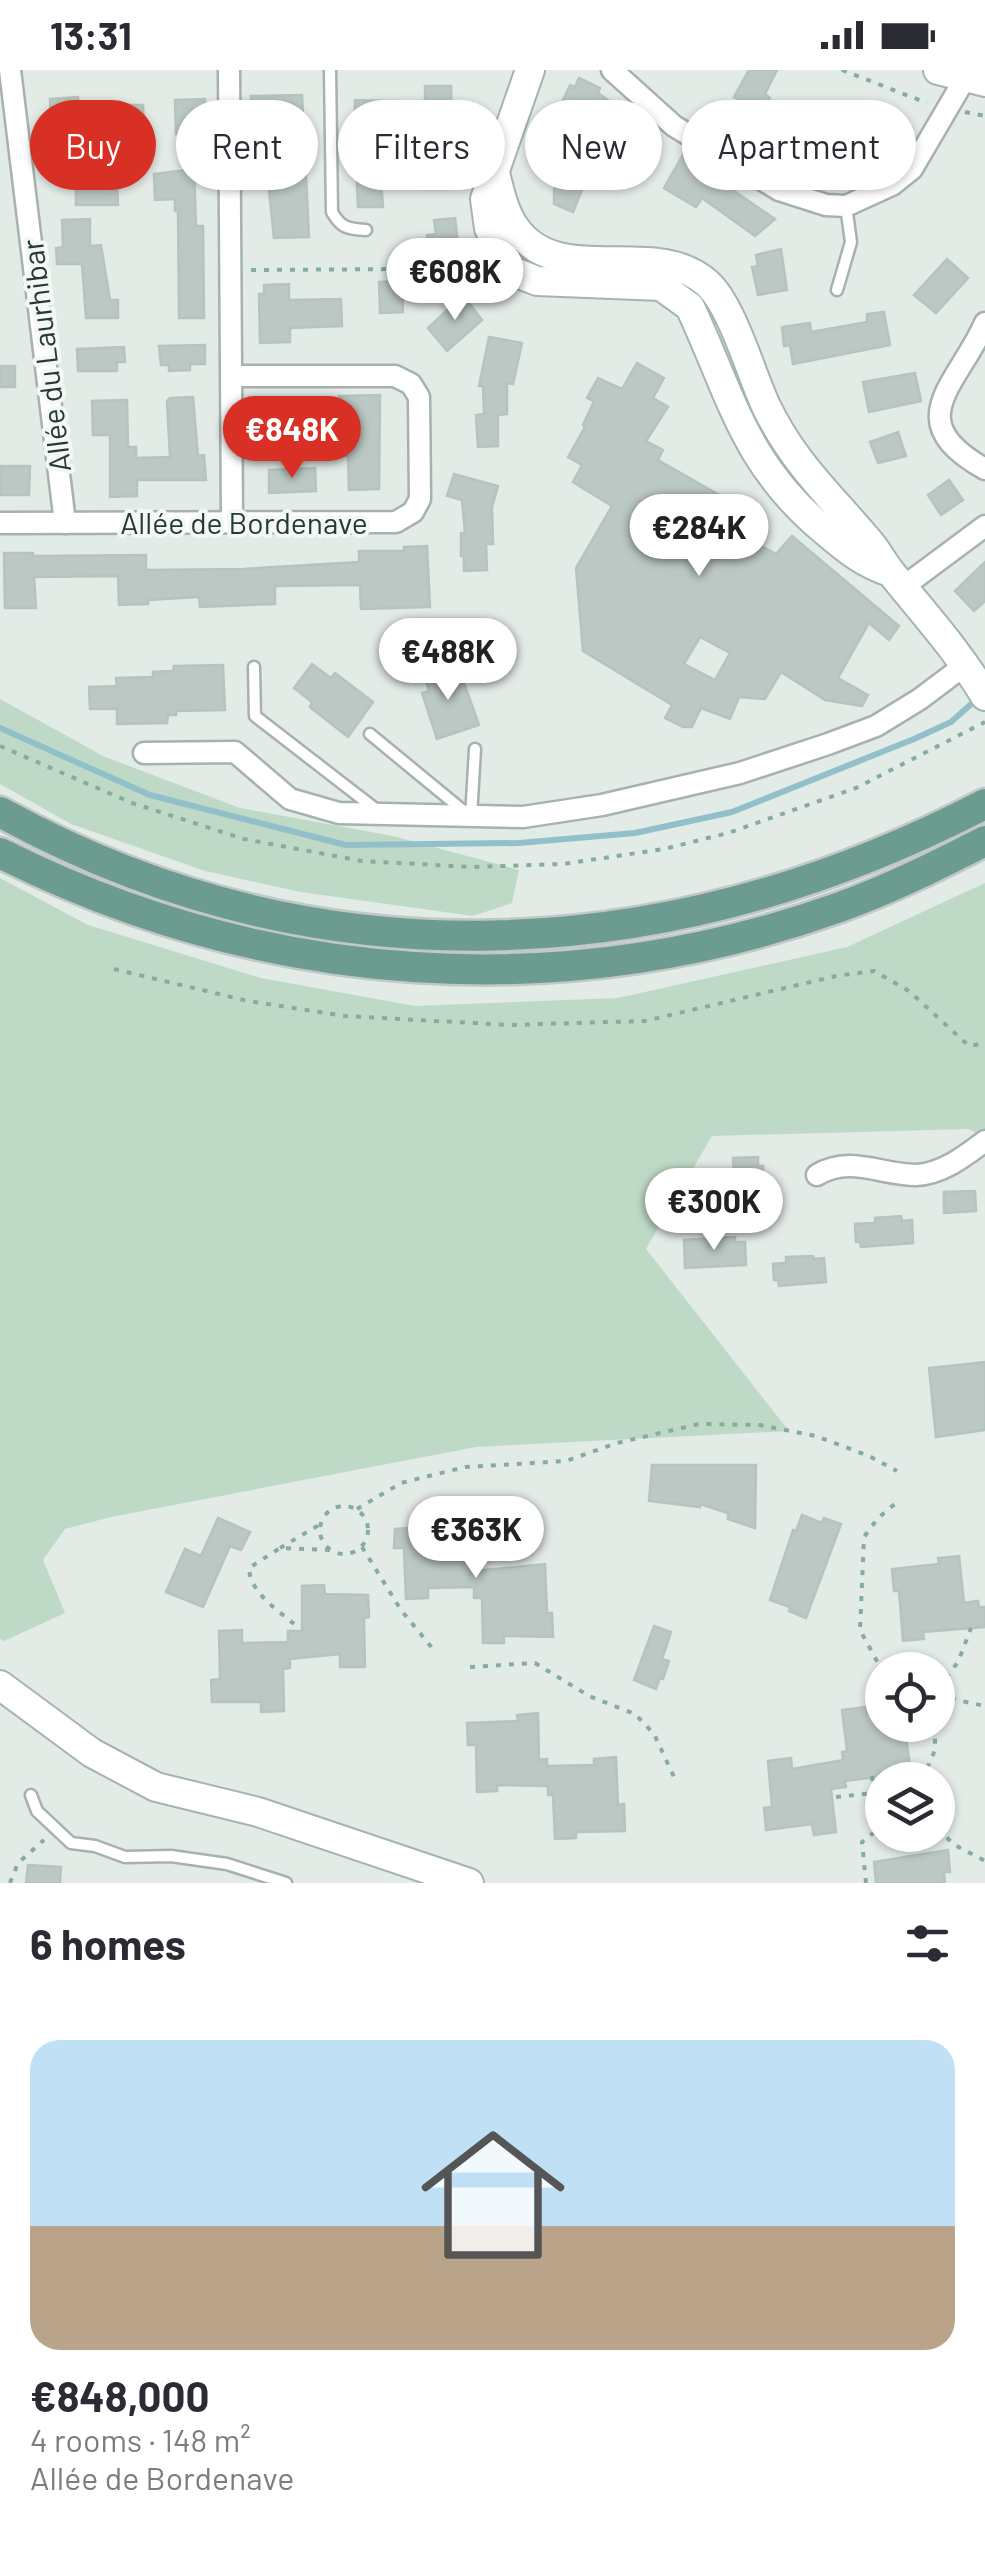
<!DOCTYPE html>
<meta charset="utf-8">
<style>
:root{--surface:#fff;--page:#f7f7f7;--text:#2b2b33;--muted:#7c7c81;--accent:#d93025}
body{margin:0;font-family:Barlow,sans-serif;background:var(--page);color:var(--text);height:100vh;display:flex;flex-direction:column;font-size:38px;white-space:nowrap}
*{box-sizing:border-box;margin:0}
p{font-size:32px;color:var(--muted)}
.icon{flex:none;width:55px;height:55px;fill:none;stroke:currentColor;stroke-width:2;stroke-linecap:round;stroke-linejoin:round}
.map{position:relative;height:1813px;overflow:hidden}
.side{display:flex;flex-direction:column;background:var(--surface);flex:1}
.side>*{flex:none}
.banner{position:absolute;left:30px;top:30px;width:925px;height:90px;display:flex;gap:20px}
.tools{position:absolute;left:865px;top:1582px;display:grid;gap:20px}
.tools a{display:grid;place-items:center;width:90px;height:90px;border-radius:50%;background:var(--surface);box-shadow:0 2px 8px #0004;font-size:50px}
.price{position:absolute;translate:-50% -85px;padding:0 22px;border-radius:35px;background:#fff;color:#222;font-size:32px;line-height:65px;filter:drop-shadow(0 2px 5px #0008)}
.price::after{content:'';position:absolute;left:50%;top:60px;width:30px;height:22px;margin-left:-15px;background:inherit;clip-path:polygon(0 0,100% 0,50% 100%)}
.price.active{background:var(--accent);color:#fff}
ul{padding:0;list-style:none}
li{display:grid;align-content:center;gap:20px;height:530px;padding:0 30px}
li span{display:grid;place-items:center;height:310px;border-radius:30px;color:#555}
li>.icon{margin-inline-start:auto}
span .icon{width:180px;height:180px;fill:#fffc;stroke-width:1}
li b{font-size:42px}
h2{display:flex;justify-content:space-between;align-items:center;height:120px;padding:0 30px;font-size:42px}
.chip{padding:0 35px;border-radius:45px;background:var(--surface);box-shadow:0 2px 8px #0004;font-size:35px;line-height:90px}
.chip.active{background:var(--accent);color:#fff}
.status{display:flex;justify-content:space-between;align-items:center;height:70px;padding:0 50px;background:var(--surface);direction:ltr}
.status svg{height:28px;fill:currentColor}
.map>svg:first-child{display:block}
.green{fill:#bedac6}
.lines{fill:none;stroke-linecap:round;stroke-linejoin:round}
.stream{stroke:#91c0ca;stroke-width:6}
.building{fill:#bbc8c3;stroke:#b6c4be;stroke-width:2.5;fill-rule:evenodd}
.lane-casing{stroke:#a6b2ae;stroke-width:15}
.street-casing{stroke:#a6b2ae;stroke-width:25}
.secondary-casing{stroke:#a3b5af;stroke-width:32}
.primary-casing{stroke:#c2c8c6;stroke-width:35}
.path{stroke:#87aba0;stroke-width:4;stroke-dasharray:5 8;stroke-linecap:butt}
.lane{stroke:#fff;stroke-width:10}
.street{stroke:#fff;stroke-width:20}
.secondary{stroke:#fff;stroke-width:28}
.primary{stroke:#6c9b90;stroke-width:30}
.labels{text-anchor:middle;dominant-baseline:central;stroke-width:8;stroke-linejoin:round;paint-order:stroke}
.street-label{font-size:30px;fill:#253a35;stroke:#f3f8f5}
</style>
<div class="status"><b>13:31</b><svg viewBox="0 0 49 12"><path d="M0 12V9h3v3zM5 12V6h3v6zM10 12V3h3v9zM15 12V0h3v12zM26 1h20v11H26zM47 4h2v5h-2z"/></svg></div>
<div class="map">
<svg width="985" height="1813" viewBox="0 0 985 1813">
<rect width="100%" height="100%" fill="#e3ebe7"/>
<!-- green -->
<g class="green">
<path d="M 0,629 L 105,687 L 240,738 L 393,766 L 519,800 L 512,833 L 473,846 L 301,822 L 205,801 L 71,754 L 0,714 Z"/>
<path d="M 0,808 L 88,855 L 261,908 L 415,936 L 618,928 L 847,877 L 985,813 L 985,1066 L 968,1059 L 712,1066 L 646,1179 L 789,1361 L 476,1377 L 111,1447 L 65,1459 L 43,1490 L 65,1543 L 4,1571 L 0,1569 Z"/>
</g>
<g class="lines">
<!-- stream -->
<path class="stream" d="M 0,658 L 150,725 L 346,775 L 519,773 L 635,763 L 732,742 L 914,669 L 951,652 L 978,628"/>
</g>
<!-- building -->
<g class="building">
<path d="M 749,0 L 777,0 L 765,24 L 770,28 L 762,42 L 734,27 Z"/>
<path d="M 579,8 L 600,18 L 598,23 L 648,58 L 611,104 L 589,86 L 603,69 L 571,55 L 568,62 L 552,54 L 570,15 L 575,17 Z"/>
<path d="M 425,16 L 451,16 L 452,60 L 441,60 L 445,119 L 422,119 L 421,98 L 405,97 L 404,59 L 355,59 L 355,30 L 425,32 Z"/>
<path d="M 302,25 L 309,167 L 274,168 L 269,121 L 280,120 L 280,51 L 250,51 L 251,26 Z"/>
<path d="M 78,27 L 82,82 L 52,83 L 50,29 Z"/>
<path d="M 205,29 L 205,65 L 176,64 L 175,30 Z"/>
<path d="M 112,35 L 143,35 L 144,54 L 112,54 Z"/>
<path d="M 798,38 L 823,51 L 811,75 L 794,67 L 795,63 L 788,59 Z"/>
<path d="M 881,56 L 886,81 L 848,88 L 842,63 Z"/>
<path d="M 684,83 L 729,108 L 724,114 L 775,149 L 755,166 L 702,128 L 696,137 L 664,118 Z"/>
<path d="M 116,90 L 118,135 L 76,135 L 76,92 Z"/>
<path d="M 356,96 L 380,97 L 383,137 L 358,137 Z"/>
<path d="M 194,99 L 196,156 L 203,156 L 204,248 L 179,248 L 178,141 L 175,141 L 175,129 L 155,130 L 154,104 Z"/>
<path d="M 562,102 L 585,112 L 573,142 L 554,134 L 554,120 Z"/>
<path d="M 455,148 L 459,183 L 429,182 L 427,165 L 436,164 L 434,150 Z"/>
<path d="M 90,149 L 90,176 L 101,175 L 110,230 L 118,230 L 118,248 L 86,248 L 82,194 L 57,194 L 56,178 L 63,177 L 62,150 Z"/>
<path d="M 781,179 L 787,220 L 758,225 L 752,197 L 758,196 L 756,185 Z"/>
<path d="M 947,189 L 968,208 L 936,243 L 914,225 Z"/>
<path d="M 402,211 L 403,242 L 380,243 L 379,212 Z"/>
<path d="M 289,214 L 289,230 L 341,229 L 342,256 L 290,258 L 290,272 L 260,273 L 259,224 L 264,224 L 264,215 Z"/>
<path d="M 463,225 L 482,250 L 447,281 L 428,258 Z"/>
<path d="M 884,242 L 890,275 L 793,294 L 790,275 L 784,276 L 782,257 L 810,253 L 811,262 L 867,252 L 867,244 Z"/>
<path d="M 489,267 L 522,273 L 513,314 L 507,313 L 507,344 L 498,345 L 498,376 L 478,377 L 476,345 L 484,344 L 483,316 L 479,316 Z"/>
<path d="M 205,275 L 205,294 L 190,294 L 190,300 L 169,301 L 169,295 L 161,295 L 159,276 Z"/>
<path d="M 124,277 L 125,292 L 117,292 L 117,301 L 78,301 L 77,279 Z"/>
<path d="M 637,293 L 664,308 L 653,328 L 668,337 L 646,371 L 663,380 L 658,390 L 749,442 L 754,472 L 776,484 L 792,466 L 899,556 L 889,570 L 869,553 L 838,608 L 868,625 L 862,636 L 825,630 L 781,602 L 765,629 L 739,627 L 730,649 L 701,638 L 692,657 L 683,657 L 665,648 L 672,635 L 583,581 L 576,498 L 612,436 L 573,412 L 582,395 L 568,387 L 585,357 L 583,355 L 594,331 L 587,328 L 598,308 L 622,319 ZM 700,567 L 730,583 L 715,610 L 684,594 Z"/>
<rect x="0" y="296" width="15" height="21"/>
<path d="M 915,303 L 921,331 L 869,342 L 863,312 Z"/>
<path d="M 380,325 L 379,419 L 349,420 L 348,386 L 310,386 L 311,358 L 274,359 L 272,330 L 310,329 L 310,332 L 339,329 L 339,326 Z"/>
<path d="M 193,327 L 198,386 L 204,385 L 206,410 L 137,410 L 137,426 L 110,427 L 110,365 L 93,365 L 92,331 L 127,330 L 128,377 L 136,377 L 136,388 L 170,387 L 167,331 L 170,328 Z"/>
<path d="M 898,362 L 906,386 L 878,393 L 870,372 Z"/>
<path d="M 0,396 L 30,396 L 29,425 L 0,425 Z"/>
<path d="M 315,398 L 316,421 L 269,423 L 269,400 Z"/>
<path d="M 454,404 L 498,416 L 492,437 L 493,474 L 486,474 L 487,500 L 464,501 L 464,487 L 461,486 L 461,463 L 465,463 L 462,430 L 447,426 Z"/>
<path d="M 949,410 L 963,430 L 941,445 L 928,425 Z"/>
<path d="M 427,476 L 430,537 L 361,539 L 360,515 L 275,516 L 275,534 L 200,537 L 199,527 L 148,530 L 148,534 L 119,535 L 118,506 L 34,507 L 36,538 L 5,538 L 4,483 L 33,483 L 33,486 L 146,485 L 146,500 L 243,499 L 359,492 L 359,481 L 404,481 L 404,477 Z"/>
<path d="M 985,492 L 985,531 L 974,541 L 955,521 Z"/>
<path d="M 312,594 L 331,608 L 335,603 L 373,632 L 348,667 L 310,637 L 312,632 L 294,618 Z"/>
<path d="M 452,594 L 459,611 L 463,610 L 479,655 L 437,669 L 422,623 L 429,621 L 424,603 Z"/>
<path d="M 223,595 L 225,640 L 176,641 L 176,645 L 168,645 L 167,653 L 117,654 L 117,639 L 90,639 L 89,617 L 117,616 L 116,608 L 153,607 L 153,602 L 173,601 L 174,596 Z"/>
<path d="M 758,1087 L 758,1096 L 763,1096 L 764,1130 L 741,1132 L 741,1106 L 734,1106 L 733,1088 Z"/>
<path d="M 975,1121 L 976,1141 L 944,1143 L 944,1122 Z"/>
<path d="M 901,1146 L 902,1151 L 912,1150 L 913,1173 L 861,1177 L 860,1172 L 856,1172 L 855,1154 L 875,1153 L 875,1148 Z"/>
<path d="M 735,1167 L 735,1172 L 745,1172 L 746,1195 L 685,1198 L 684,1170 Z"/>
<path d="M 813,1186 L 814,1189 L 824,1188 L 826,1212 L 779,1216 L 778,1210 L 774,1210 L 773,1194 L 786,1193 L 786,1187 Z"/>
<path d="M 985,1292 L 985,1360 L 936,1367 L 929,1298 Z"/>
<path d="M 652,1395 L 756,1395 L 755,1458 L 728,1449 L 728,1443 L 700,1434 L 700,1437 L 649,1431 Z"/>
<path d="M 802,1445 L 822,1453 L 824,1448 L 841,1454 L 806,1548 L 789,1541 L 790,1537 L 770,1530 L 793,1460 L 796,1461 Z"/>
<path d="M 218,1448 L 250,1462 L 241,1480 L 230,1476 L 203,1537 L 166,1522 L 185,1479 L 201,1486 Z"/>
<path d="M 466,1448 L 468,1488 L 474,1488 L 474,1501 L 545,1494 L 547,1543 L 552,1543 L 553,1567 L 504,1566 L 504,1573 L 483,1573 L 482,1528 L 474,1528 L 474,1517 L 428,1518 L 428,1528 L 406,1529 L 404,1478 L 394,1478 L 395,1459 L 445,1456 L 445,1449 Z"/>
<path d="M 959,1486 L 964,1533 L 978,1531 L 979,1537 L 985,1537 L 985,1557 L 923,1562 L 924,1569 L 903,1571 L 899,1521 L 894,1521 L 892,1499 L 939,1494 L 938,1488 Z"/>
<path d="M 324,1515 L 325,1524 L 368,1525 L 369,1547 L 364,1548 L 365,1597 L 340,1597 L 340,1584 L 290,1589 L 290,1598 L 283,1599 L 284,1641 L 261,1642 L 261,1632 L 212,1632 L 211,1610 L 220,1609 L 219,1561 L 242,1560 L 242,1573 L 288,1572 L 288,1561 L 302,1561 L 302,1516 Z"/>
<path d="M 654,1556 L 671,1562 L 662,1589 L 669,1591 L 663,1609 L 660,1608 L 656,1619 L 634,1610 Z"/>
<path d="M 866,1637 L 867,1644 L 882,1642 L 882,1655 L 904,1655 L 912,1708 L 886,1710 L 886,1706 L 845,1711 L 846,1717 L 831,1719 L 836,1762 L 814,1765 L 812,1754 L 766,1760 L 764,1738 L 772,1737 L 768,1691 L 791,1688 L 792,1699 L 843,1690 L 842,1682 L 847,1681 L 842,1640 Z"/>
<path d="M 538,1643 L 539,1690 L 547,1689 L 547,1696 L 594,1695 L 594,1689 L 616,1687 L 618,1735 L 624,1734 L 625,1761 L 576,1762 L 576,1768 L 555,1769 L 553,1725 L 548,1725 L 548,1716 L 497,1715 L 497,1721 L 477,1722 L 476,1675 L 468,1675 L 467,1653 L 518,1651 L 517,1645 Z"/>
<path d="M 948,1780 L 950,1802 L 944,1802 L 945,1813 L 876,1813 L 874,1792 Z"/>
<path d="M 28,1795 L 61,1797 L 60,1813 L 26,1813 Z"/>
</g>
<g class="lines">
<defs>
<g id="lane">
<path d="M 330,0 L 332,142 C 341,158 348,159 366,160"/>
<path d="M 837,220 L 851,172 L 846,136"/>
<path d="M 254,597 L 255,646 L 378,741"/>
<path d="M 370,664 L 466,743"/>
<path d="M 471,747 L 475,679"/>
<path d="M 31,1725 L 37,1741 L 71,1773 L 95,1776 L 125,1787 L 171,1786 L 227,1794 L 286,1813"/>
</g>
<g id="street">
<path d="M 10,0 L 65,453"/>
<path d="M 229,0 L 232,451"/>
<path d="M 612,0 L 674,56 L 779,120 L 826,135 L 846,136 L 892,115 L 912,99 L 970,0"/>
<path d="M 985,253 C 957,316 899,351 985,399"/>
<path d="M 0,453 L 396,452 L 413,442 L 420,429 L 419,327 L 411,314 L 395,306 L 233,306"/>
<path d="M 903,517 L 985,456"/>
<path d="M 144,683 L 235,682 L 290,729 L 339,743 L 523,747 L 602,735 L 740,703 L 828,674 L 876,656 L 920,629 L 965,595"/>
<path d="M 817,1105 C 850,1085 881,1105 916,1105 C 942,1104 965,1086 985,1071"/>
</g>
<g id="secondary">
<path d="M 530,0 L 485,129 L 489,158 L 503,190 L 512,201 L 537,211 L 661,216 L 690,237 C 732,327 744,394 825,461 C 846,479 863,493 890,502"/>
<path d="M 938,0 L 985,12"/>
<path d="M 495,103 C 500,122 504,143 516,159 C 560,220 654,166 707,213 C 732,235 751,304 766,336 C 793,393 832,427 871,474 C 879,484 885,496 893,505 C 925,545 959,582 985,626"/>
<path d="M 0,1615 L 92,1683 L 156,1717 L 258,1742 L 469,1813"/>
</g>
<g id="primary">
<path d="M 0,742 C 318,917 667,899 985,734"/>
<path d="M 0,783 C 263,915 561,937 840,837 C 890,819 938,795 985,771"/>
</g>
</defs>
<!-- lane casing -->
<use href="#lane" class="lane-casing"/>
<!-- street casing -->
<use href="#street" class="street-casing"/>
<!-- secondary casing -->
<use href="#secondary" class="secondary-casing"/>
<!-- primary casing -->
<use href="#primary" class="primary-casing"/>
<!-- path -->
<g class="path">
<path d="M 842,0 L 927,33"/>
<path d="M 965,42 L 985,46"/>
<path d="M 251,200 L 405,199 L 491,211"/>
<path d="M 0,676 L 132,733 L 244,769 L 362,791 L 473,797 L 563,794 L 664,779 L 728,763 L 856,718 L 985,652"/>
<path d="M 114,899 L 248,931 L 345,946 L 509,955 L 645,951 L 836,906 L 874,901 L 909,921 L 969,976 L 985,973"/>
<circle cx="344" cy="1460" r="24"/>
<path d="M 357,1439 L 401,1413 L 465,1397 L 566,1391 L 617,1373 L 699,1354 L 760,1355 L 816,1366 L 869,1386 L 897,1401"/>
<path d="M 362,1477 L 401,1540 L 433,1579"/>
<path d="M 280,1478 L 319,1455"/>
<path d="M 294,1554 C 277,1539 250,1523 249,1498 L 280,1478 L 330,1480"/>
<path d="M 470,1597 L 535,1593 L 589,1626 L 635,1644 L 654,1664 L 674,1707"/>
<path d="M 887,1600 L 878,1593 L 860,1560 L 864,1467 L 878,1448 L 896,1433"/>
<path d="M 938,1618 L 958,1592 L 971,1558"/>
<path d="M 938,1626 L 985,1636"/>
<path d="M 872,1706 L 874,1723 L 882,1724"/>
<path d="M 922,1710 L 935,1680 L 935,1655"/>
<path d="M 836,1727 L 874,1723"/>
<path d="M 938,1758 L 953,1774 L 985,1791"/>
<path d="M 10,1813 L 18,1793 L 44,1770"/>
<path d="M 866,1813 L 862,1772 L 882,1756"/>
</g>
<!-- lane -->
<use href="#lane" class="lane"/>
<!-- street -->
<use href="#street" class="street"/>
<!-- secondary -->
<use href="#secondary" class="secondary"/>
<!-- primary -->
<use href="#primary" class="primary"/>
</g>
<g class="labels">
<!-- street labels -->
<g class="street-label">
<text transform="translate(45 286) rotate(-97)">Allée du Laurhibar</text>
<text x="244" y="452">Allée de Bordenave</text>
</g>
</g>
</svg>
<div class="tools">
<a><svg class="icon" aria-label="locate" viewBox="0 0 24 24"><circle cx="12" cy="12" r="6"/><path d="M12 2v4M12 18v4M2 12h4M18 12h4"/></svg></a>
<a><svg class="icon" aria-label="layers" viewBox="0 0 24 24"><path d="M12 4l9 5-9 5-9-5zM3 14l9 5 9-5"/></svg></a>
</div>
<b class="price" style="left:455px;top:253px">€608K</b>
<b class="price active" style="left:292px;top:411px">€848K</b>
<b class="price" style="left:699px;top:509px">€284K</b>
<b class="price" style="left:448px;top:633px">€488K</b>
<b class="price" style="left:714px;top:1183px">€300K</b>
<b class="price" style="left:476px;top:1511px">€363K</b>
<div class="banner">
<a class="chip active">Buy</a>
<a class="chip">Rent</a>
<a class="chip">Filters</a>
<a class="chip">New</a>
<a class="chip">Apartment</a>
</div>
</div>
<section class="side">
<h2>6 homes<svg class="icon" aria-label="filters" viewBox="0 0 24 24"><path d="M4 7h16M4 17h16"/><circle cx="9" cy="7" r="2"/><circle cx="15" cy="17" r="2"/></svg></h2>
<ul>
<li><span style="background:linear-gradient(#bfe0f5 60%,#b9a48a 0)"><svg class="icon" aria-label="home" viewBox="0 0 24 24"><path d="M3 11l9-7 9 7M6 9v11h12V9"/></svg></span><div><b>€848,000</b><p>4 rooms · 148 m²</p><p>Allée de Bordenave</p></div></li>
</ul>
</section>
